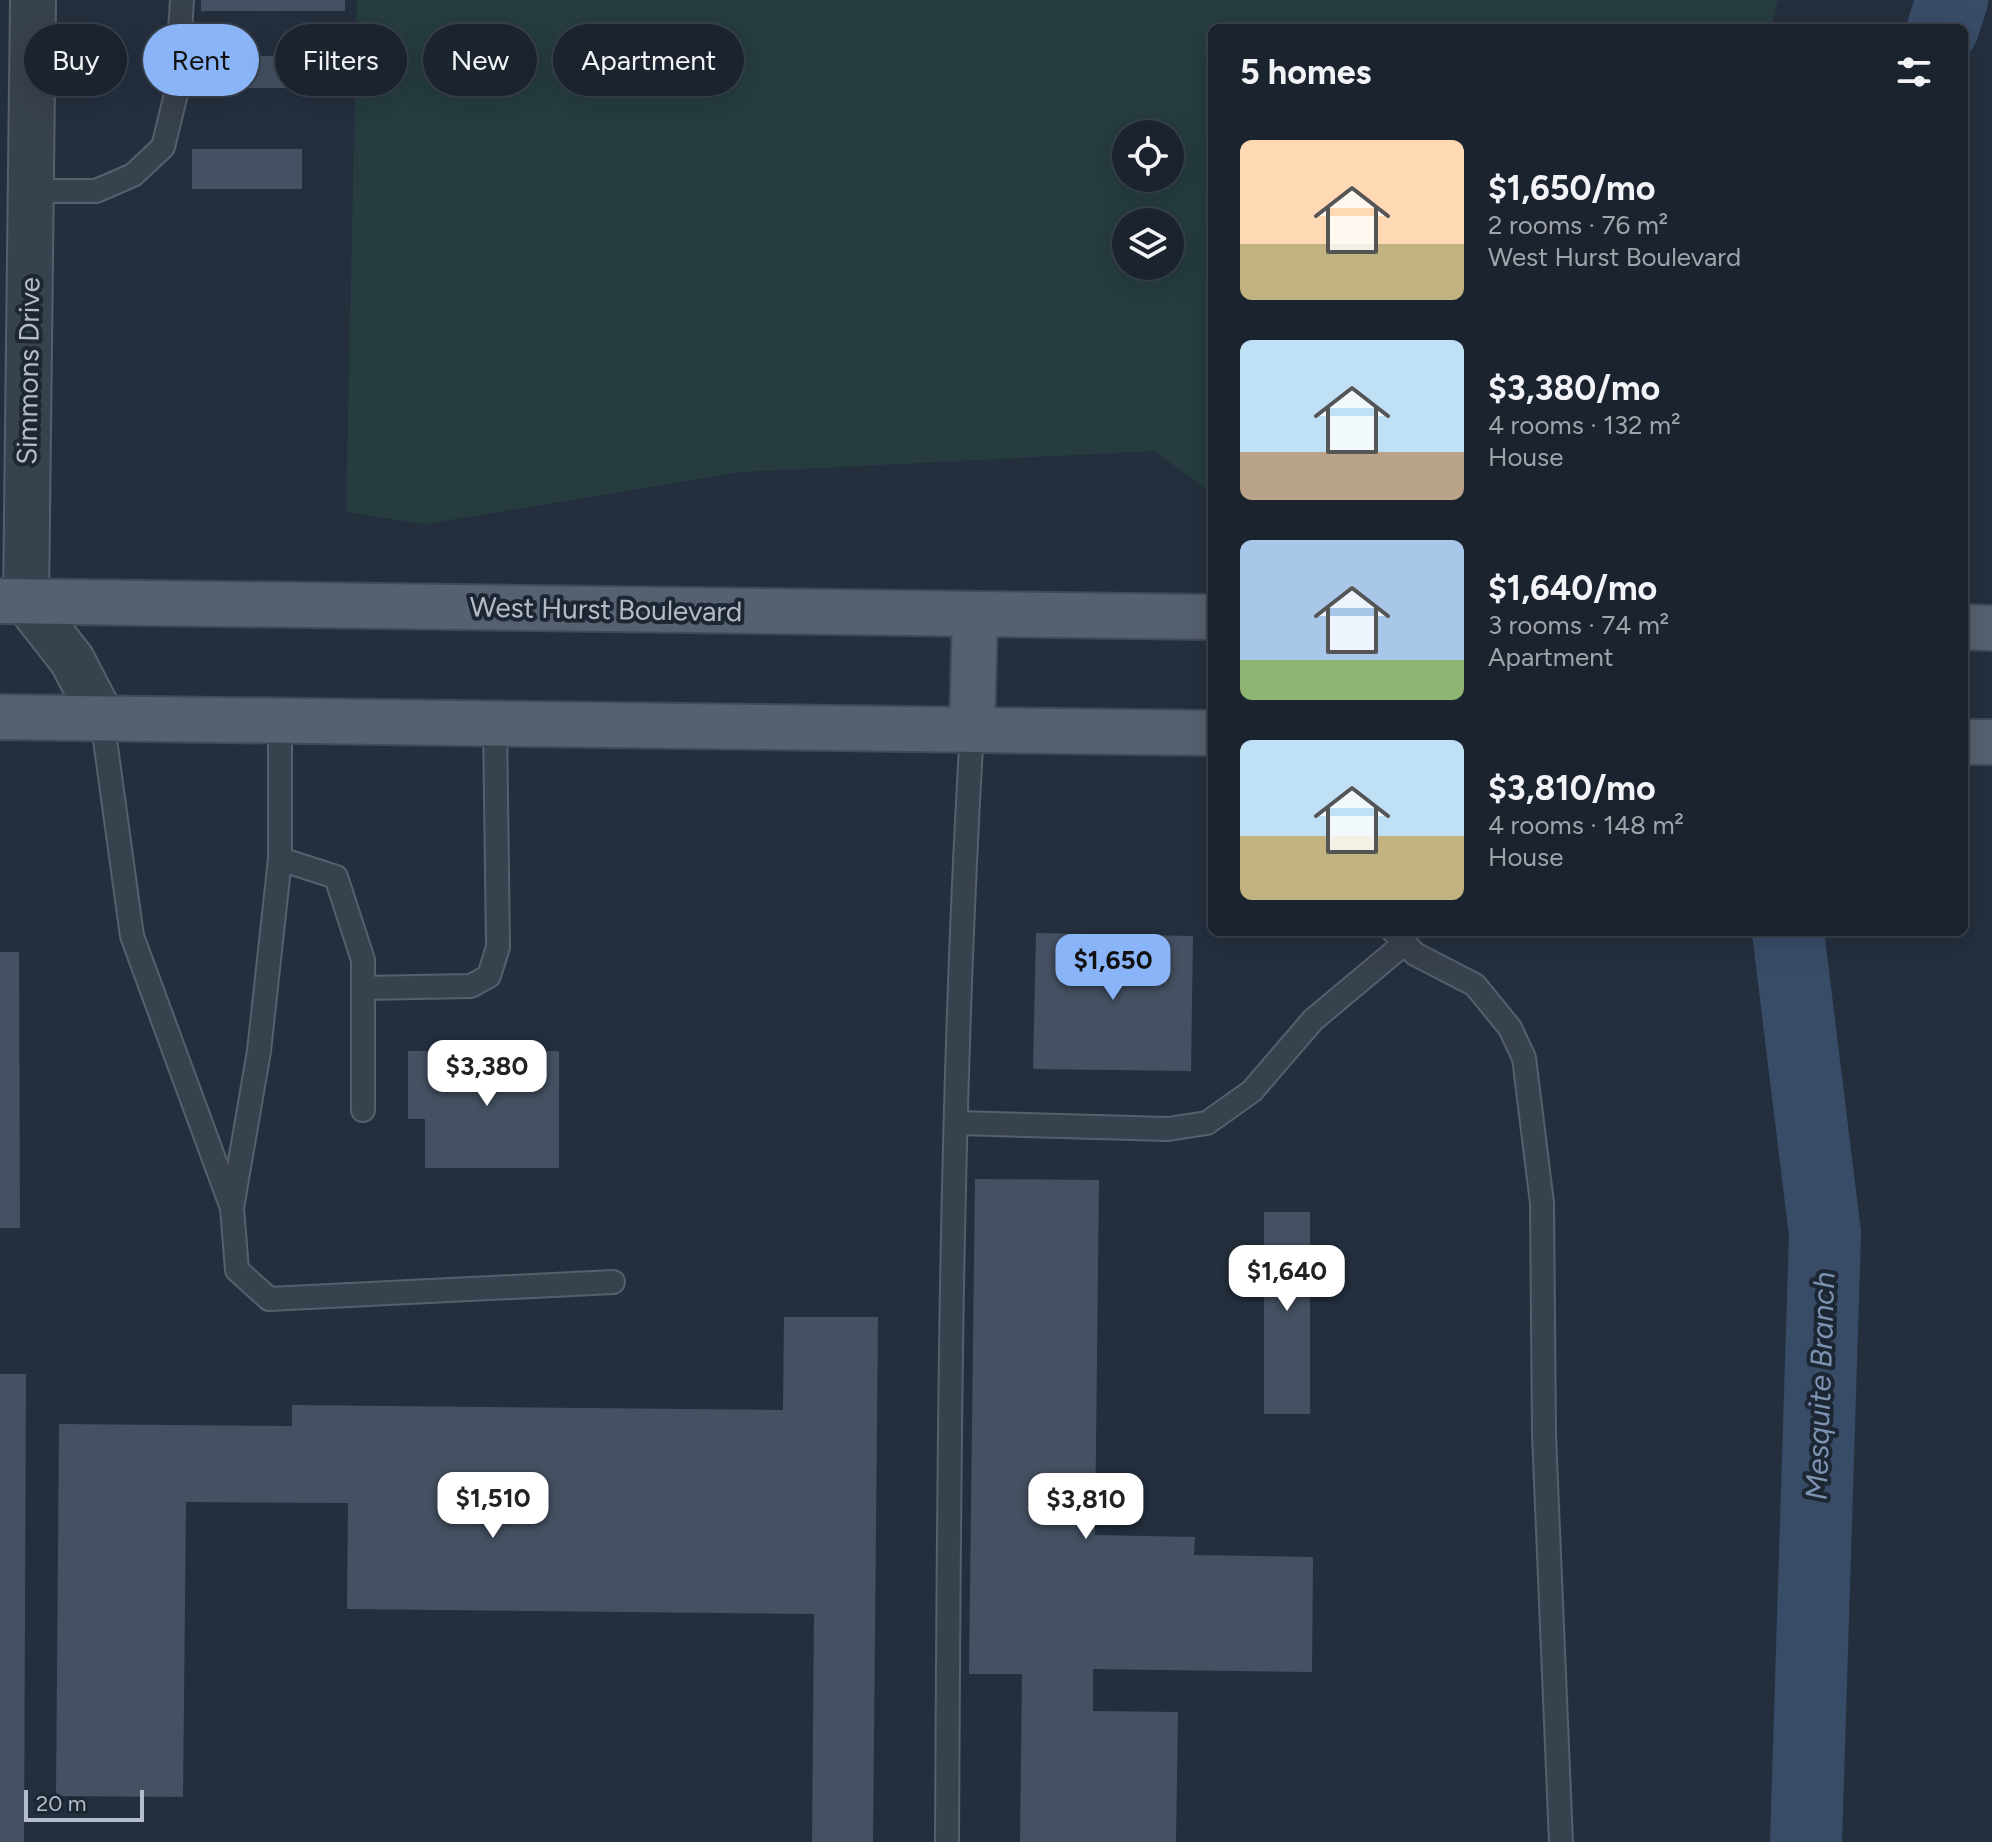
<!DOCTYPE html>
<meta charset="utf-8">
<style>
:root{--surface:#1b232e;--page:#282f3a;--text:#f1f3f6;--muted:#a0a4aa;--line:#39404a;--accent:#8ab4f8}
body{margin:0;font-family:Figtree,sans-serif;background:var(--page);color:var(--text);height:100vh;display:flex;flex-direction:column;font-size:30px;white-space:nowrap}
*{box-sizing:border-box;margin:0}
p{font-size:26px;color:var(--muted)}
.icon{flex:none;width:44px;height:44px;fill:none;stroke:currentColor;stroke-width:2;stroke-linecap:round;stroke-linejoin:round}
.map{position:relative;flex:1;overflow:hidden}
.details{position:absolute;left:1208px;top:24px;width:760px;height:912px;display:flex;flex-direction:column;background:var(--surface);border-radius:12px;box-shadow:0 8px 32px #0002,0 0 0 2px var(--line)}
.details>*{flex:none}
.top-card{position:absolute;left:24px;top:24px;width:760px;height:72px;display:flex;gap:16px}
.controls{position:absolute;left:1112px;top:120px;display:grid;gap:16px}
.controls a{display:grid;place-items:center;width:72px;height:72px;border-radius:50%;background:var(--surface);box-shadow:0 8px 32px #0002,0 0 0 2px var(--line);font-size:40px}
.scale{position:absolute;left:24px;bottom:20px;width:120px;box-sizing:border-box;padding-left:8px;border:4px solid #b4bcc9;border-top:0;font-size:22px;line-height:28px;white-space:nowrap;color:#b4bcc9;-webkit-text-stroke:6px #1d2633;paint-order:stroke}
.price{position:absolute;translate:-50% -68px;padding:0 18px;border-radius:16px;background:#fff;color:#222;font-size:26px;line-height:52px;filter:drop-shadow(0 2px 4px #0008)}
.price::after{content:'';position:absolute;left:50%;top:48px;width:24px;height:18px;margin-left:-12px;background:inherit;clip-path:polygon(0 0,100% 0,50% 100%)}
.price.current{background:var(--accent);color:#111}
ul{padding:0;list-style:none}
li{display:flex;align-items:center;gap:24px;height:200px;padding:0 32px}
li span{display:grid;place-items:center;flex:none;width:224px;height:160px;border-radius:12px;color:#555}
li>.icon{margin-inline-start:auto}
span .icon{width:96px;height:96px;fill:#fffc;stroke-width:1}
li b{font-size:34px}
h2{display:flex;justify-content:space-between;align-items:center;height:96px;padding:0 32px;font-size:34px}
.chip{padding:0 28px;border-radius:36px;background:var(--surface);box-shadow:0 8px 32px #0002,0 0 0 2px var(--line);font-size:28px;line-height:72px}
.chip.current{background:var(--accent);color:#111}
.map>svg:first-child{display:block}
.green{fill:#263c3f;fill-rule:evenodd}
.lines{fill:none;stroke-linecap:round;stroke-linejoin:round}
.river{stroke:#394c67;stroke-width:72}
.building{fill:#455162}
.service-casing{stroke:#565f6c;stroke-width:26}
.minor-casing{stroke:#565f6c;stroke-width:48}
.primary-casing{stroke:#414a57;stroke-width:48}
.service{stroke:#38414e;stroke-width:22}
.minor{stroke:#38414e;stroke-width:44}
.primary{stroke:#56606e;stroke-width:44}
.labels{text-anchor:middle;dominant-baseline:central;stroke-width:8;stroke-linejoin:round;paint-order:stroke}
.street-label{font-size:28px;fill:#b4bcc9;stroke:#1d2633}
.water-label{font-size:30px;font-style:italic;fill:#7c92b1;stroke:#1d2633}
</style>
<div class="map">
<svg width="1992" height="1842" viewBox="0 0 1992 1842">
<rect width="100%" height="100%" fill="#242f3e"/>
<!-- green -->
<path class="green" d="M 357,0 L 1778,0 L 1771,28 L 1212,28 L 1212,493 L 1154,451 L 740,472 L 425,524 L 346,512 ZM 1126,134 L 1170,134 L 1170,178 L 1126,178 ZM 1126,222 L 1170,222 L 1170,266 L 1126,266 Z"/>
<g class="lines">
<!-- river -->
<g class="river">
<path d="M 1943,28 L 1952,0"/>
<path d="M 1788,932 L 1825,1234 L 1806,1842"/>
</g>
</g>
<!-- building -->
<g class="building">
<rect x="201" y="0" width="144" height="11"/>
<path d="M 193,56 L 306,56 L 305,88 L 193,88 Z"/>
<rect x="192" y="149" width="110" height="40"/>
<path d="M 1036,933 L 1193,936 L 1191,1071 L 1033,1069 Z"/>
<path d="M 0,952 L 19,952 L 20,1228 L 0,1228 Z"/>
<path d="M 408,1051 L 559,1051 L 559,1168 L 425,1168 L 425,1119 L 408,1119 Z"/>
<path d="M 975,1179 L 1099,1180 L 1095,1535 L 1195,1537 L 1194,1555 L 1313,1557 L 1312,1672 L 1093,1669 L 1093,1711 L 1178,1712 L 1176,1842 L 1020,1842 L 1022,1674 L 969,1674 Z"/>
<rect x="1264" y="1212" width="46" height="202"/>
<path d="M 784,1317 L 878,1317 L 873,1842 L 812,1842 L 814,1614 L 347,1609 L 348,1503 L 186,1502 L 183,1797 L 56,1796 L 59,1424 L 292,1426 L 292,1405 L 783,1410 Z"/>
<path d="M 0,1374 L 26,1374 L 24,1842 L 0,1842 Z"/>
</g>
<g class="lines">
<defs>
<g id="service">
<path d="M 30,191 L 96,191 L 133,175 L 163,147 L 176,94 L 182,0"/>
<path d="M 102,718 L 132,936 L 232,1208 L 237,1270 L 269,1299 L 613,1282"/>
<path d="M 280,859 L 336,877 L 363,960 L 363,1110"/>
<path d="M 1394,932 L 1415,954 L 1475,985 L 1510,1028 L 1524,1058 L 1542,1203 L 1544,1434 L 1561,1842"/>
<path d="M 363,988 L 471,986 L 489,976 L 498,947 L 495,722"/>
<path d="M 958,1123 L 1168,1129 L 1207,1123 L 1252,1091 L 1313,1020 L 1405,943"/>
<path d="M 232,1208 L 259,1051 L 280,859 L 280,720"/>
<path d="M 947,1842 C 949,1472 950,1100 972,730"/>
</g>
<path id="minor" d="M 33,0 L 26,601 L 72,660 L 102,718"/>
<g id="primary">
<path d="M 0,601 L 1212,617"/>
<path d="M 1964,627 L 1992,628"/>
<path d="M 0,717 L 1212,733"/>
<path d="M 972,730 L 975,614"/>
<path d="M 1964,742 L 1992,742"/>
</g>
</defs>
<!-- service casing -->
<use href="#service" class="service-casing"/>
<!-- minor casing -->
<use href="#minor" class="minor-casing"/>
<!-- primary casing -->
<use href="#primary" class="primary-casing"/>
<!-- service -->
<use href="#service" class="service"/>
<!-- minor -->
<use href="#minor" class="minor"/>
<!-- primary -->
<use href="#primary" class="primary"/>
</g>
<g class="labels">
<!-- street labels -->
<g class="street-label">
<text transform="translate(28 371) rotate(-89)">Simmons Drive</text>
<text transform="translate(606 609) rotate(1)">West Hurst Boulevard</text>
</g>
<!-- water labels -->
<g class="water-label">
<text transform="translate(1820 1386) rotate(-88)">Mesquite Branch</text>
</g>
</g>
</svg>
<div class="controls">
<a><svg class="icon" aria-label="locate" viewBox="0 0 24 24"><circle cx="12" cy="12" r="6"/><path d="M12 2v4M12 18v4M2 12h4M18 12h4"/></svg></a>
<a><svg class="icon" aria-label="layers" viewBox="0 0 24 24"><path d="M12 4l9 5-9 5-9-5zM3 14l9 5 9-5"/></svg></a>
</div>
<div class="scale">20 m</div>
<b class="price current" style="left:1113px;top:1002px">$1,650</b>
<b class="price" style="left:487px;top:1108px">$3,380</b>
<b class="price" style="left:1287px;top:1313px">$1,640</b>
<b class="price" style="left:493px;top:1540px">$1,510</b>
<b class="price" style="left:1086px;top:1541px">$3,810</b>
<div class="top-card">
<a class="chip">Buy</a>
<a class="chip current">Rent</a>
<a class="chip">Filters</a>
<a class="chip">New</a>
<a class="chip">Apartment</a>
</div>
<section class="details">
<h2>5 homes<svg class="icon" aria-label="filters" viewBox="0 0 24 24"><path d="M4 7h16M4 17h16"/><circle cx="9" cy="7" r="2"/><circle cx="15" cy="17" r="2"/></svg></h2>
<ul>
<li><span style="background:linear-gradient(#ffd9b3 65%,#c2b280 0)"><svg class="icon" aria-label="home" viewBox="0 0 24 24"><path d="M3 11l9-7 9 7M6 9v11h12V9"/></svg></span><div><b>$1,650/mo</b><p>2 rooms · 76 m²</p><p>West Hurst Boulevard</p></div></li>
<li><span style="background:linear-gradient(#bfe0f5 70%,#b9a48a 0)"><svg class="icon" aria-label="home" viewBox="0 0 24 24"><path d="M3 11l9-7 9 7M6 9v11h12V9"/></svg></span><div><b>$3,380/mo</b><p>4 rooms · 132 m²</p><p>House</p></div></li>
<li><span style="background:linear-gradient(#a9c7e8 75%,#8fb573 0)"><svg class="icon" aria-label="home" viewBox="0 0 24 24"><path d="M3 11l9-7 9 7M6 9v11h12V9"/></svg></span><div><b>$1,640/mo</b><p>3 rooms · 74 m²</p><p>Apartment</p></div></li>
<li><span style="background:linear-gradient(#bfe0f5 60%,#c2b280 0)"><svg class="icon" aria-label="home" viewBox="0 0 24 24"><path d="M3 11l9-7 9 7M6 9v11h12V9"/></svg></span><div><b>$3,810/mo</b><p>4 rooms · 148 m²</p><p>House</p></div></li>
</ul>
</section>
</div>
